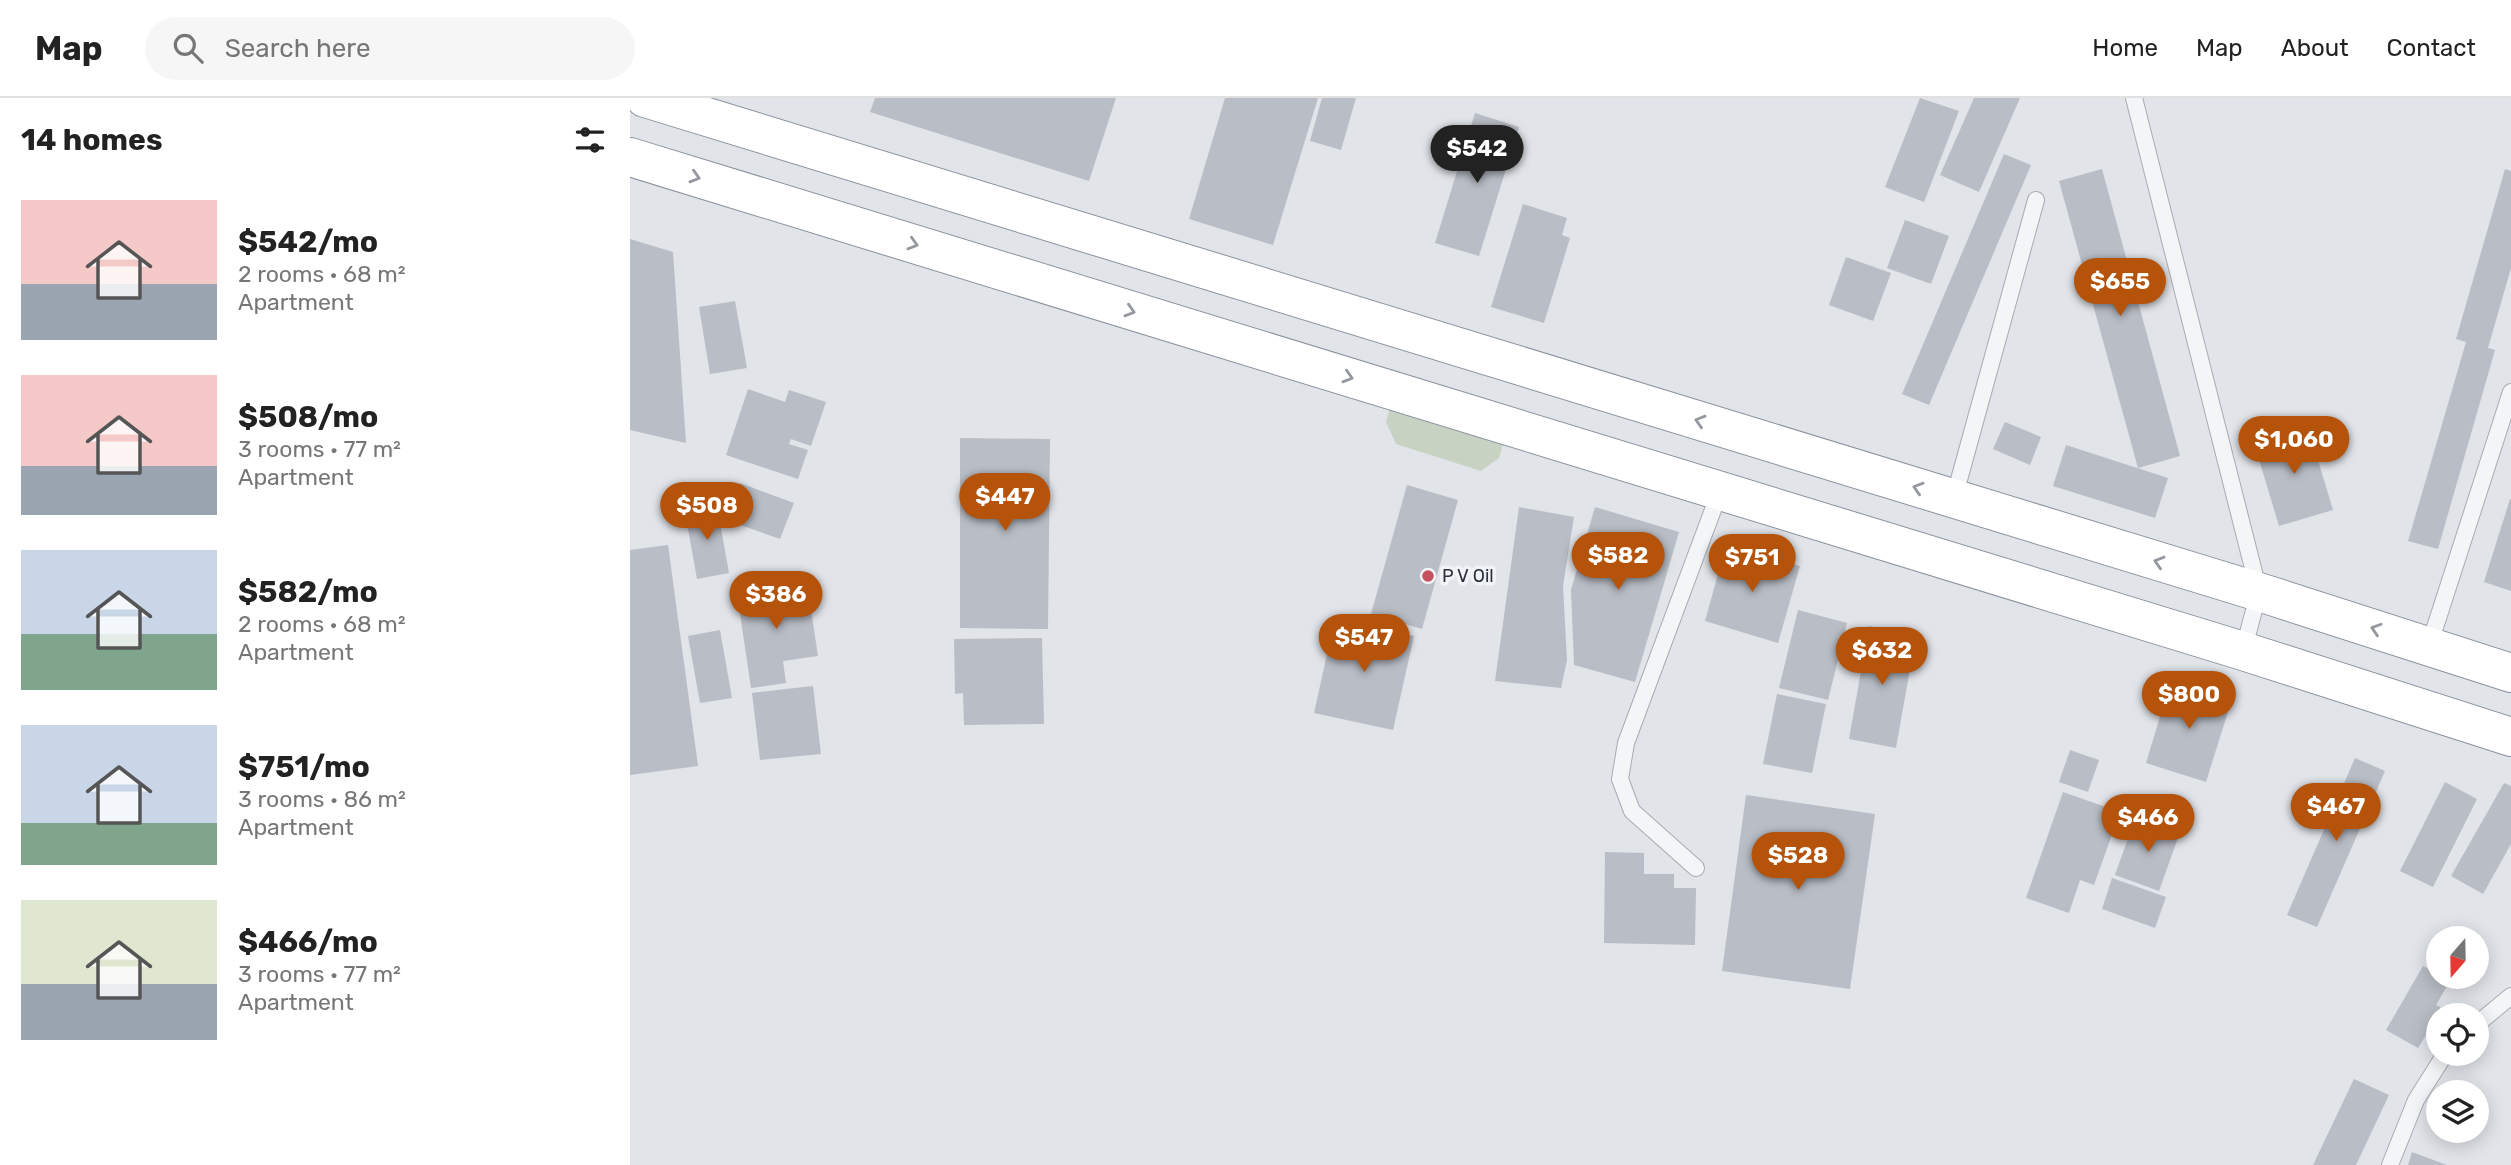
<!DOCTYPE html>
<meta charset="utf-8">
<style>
:root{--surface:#fff;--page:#f6f6f6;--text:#222;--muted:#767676;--line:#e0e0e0;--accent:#b45309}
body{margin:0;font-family:Rubik,sans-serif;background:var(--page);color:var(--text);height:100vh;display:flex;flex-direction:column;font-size:26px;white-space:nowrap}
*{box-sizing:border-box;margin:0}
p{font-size:23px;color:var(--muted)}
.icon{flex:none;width:38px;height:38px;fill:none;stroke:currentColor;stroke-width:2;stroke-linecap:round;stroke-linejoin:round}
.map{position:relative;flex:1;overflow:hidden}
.sheet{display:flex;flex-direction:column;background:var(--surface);width:630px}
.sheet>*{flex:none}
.needle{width:46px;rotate:200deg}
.fabs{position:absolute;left:1796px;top:828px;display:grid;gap:14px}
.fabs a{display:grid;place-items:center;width:63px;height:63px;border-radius:50%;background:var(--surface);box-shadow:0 4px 18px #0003;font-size:35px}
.price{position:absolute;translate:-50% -60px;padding:0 16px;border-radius:24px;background:var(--accent);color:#fff;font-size:23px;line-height:46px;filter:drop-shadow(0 2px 4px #0008)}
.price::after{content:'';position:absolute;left:50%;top:42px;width:21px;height:16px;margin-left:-10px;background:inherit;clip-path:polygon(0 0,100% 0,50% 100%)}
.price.on{background:#222;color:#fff}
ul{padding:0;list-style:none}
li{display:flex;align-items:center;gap:21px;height:175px;padding:0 21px}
li span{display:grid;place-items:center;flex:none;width:196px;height:140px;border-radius:0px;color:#555}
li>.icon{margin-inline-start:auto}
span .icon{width:84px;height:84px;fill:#fffc;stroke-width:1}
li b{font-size:30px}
h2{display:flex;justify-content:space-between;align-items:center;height:84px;padding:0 21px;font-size:30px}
header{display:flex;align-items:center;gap:42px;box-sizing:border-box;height:98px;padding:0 35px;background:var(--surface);border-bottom:2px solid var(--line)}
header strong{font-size:33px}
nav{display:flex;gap:38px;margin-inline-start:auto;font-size:24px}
.search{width:490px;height:63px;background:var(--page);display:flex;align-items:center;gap:18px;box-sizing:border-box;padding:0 24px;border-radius:38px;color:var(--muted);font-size:26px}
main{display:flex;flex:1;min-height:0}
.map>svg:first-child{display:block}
.green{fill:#c7d2c3}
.building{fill:#b9bdc5}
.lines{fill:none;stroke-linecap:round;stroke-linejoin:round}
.service-casing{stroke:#a7abb3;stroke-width:18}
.trunk-casing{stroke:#8a929e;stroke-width:40}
.service{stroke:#f4f5f7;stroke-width:16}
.trunk{stroke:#fff;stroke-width:38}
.oneway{stroke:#95989f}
.poi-dot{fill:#c45060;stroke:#f1f3f6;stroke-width:2.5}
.labels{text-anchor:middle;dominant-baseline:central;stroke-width:7;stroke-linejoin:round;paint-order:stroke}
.poi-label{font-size:18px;fill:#2b323f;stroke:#f1f3f6;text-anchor:start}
</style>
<header>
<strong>Map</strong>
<div class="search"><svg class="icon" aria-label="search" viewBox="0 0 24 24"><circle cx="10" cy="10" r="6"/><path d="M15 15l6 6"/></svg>Search here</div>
<nav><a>Home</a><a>Map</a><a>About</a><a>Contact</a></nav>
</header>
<main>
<section class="sheet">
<h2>14 homes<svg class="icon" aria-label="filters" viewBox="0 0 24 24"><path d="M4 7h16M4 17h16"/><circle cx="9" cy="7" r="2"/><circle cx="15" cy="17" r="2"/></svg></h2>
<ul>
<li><span style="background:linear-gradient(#f6c9c9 60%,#9aa5b1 0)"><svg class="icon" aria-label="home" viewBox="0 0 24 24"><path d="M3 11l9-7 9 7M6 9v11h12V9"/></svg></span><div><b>$542/mo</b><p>2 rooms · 68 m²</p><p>Apartment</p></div></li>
<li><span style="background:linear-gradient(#f6c9c9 65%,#9aa5b1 0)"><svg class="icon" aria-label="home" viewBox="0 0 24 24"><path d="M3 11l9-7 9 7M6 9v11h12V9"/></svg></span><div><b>$508/mo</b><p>3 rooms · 77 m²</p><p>Apartment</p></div></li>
<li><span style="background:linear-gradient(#c9d6e8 60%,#7fa58c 0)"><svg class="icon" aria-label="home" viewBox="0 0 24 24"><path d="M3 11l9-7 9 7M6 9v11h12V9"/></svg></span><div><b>$582/mo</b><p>2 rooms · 68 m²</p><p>Apartment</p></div></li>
<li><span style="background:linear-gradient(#c9d6e8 70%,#7fa58c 0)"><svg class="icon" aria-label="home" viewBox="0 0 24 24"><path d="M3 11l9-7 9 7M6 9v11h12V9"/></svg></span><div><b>$751/mo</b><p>3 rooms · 86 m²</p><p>Apartment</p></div></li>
<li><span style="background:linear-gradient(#dfe7d0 60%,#9aa5b1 0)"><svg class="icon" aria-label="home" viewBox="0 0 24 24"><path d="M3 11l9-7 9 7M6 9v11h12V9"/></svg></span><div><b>$466/mo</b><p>3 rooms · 77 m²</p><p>Apartment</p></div></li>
</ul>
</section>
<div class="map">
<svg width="1881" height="1067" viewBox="0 0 1881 1067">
<rect width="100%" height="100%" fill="#e1e4e9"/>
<!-- green -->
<path class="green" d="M 761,307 L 875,339 L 869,360 L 851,373 L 766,346 L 756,324 Z"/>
<!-- building -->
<g class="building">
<path d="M 245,0 L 486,0 L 459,83 L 240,14 Z"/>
<path d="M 595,0 L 688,0 L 643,147 L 559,121 Z"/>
<path d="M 692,0 L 726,0 L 711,52 L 680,43 Z"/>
<path d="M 1290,0 L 1329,13 L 1294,104 L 1255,89 Z"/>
<path d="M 1344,0 L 1390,0 L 1349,94 L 1310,77 Z"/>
<path d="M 845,15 L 889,29 L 849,158 L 805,145 Z"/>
<path d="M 1374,56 L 1401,67 L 1299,307 L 1272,296 Z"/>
<path d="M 1472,71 L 1550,358 L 1508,370 L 1429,83 Z"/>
<path d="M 1875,71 L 1881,73 L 1881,170 L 1858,250 L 1865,252 L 1808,451 L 1778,443 L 1836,244 L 1826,241 Z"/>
<path d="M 893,106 L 937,120 L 932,137 L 940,140 L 914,225 L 861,209 Z"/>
<path d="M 1275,122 L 1319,138 L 1301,186 L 1257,170 Z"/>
<path d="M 0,141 L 43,154 L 56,345 L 0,332 Z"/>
<path d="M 1216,159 L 1261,175 L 1243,223 L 1199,207 Z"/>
<path d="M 105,203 L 117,270 L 80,276 L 69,209 Z"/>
<path d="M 118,291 L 155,304 L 159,292 L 196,304 L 181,348 L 161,341 L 159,346 L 178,352 L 168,381 L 96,357 Z"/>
<path d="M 1375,324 L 1411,339 L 1400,367 L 1363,351 Z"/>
<path d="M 1678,329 L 1703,412 L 1649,428 L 1624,345 Z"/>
<path d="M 330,340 L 420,341 L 418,531 L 330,530 Z"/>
<path d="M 1436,347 L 1538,380 L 1525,420 L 1423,388 Z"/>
<path d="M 110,385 L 164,405 L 150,441 L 96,422 Z"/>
<path d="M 777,387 L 828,402 L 792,531 L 741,516 Z"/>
<path d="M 1880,401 L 1881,401 L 1881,493 L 1854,484 Z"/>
<path d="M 87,408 L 99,475 L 67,481 L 55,414 Z"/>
<path d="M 889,409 L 944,419 L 933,488 L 937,562 L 931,590 L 865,583 Z"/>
<path d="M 965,409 L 1049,434 L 1005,584 L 944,567 L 941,492 Z"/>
<path d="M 38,447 L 68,668 L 0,677 L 0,452 Z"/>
<path d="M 1096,447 L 1170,468 L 1148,545 L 1075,523 Z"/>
<path d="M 177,485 L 188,558 L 153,563 L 156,585 L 121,590 L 107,495 Z"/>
<path d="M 1168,512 L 1217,525 L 1198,602 L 1149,590 Z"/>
<path d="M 705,520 L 784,538 L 763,632 L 684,615 Z"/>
<path d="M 1239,528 L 1286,537 L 1266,650 L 1219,641 Z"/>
<path d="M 90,532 L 102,600 L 70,605 L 58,538 Z"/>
<path d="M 412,540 L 414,626 L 334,627 L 333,595 L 325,596 L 324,541 Z"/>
<path d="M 1541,582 L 1602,601 L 1576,684 L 1516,665 Z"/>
<path d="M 183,588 L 191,656 L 130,662 L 122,595 Z"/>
<path d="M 1147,596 L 1196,606 L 1182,675 L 1133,666 Z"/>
<path d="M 1440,652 L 1469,662 L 1458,694 L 1429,684 Z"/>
<path d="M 1725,660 L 1755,673 L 1687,829 L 1657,817 Z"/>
<path d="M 1815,684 L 1847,701 L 1803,789 L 1770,773 Z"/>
<path d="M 1874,685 L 1881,688 L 1881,746 L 1853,796 L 1821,778 Z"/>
<path d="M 1433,694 L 1490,714 L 1464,787 L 1450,782 L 1439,815 L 1396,800 Z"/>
<path d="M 1116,697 L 1245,716 L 1220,891 L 1092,873 Z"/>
<path d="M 1506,718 L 1550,734 L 1529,793 L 1485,777 Z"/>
<path d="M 975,754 L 1014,755 L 1014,776 L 1044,776 L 1044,790 L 1066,790 L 1065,847 L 974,845 Z"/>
<path d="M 1482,780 L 1536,799 L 1525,830 L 1472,811 Z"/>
<path d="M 1793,868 L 1808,876 L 1808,878 L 1820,883 L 1806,907 L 1819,914 L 1817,917 L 1808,917 L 1808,934 L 1803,942 L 1796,937 L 1788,950 L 1756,932 Z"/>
<path d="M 1724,981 L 1759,997 L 1726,1067 L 1683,1067 Z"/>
<path d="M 1782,1054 L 1817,1067 L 1778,1067 Z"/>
</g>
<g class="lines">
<defs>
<g id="service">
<path d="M 1504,0 L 1629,494 L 1613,553"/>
<path d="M 1324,400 L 1406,102"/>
<path d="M 1799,548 L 1881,294"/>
<path d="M 1066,770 L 1002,713 L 990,681 L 996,645 L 1090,393"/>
<path d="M 1846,927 L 1881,898"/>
<path d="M 1760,1067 L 1786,1002 L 1815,956"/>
</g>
<g id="trunk">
<path d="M 15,0 L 1629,494 L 1881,575"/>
<path d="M 0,59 L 1613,553 L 1881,639"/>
</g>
</defs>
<!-- service casing -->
<use href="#service" class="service-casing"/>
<!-- trunk casing -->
<use href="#trunk" class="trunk-casing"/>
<!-- service -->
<use href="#service" class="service"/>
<!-- trunk -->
<use href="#trunk" class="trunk"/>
</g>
<!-- one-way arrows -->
<defs><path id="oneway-chevron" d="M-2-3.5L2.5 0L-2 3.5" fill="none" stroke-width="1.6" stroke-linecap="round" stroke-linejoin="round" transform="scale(1.75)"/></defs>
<g class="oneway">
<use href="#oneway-chevron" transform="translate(65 79) rotate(17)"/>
<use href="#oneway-chevron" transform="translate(283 146) rotate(17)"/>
<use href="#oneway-chevron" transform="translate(500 213) rotate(17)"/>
<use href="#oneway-chevron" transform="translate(718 279) rotate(17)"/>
<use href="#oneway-chevron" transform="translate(1070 323) rotate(-163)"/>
<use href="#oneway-chevron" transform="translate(1288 390) rotate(-163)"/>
<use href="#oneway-chevron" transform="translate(1529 464) rotate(-163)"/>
<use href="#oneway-chevron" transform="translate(1746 531) rotate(-162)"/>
</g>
<!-- markers -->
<circle class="poi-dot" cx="798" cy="478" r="7"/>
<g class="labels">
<!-- poi labels -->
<g class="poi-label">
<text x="812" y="478">P V Oil</text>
</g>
</g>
</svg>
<div class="fabs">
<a><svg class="needle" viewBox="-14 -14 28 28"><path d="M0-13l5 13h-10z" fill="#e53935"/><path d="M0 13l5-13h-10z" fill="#767676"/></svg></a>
<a><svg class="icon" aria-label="locate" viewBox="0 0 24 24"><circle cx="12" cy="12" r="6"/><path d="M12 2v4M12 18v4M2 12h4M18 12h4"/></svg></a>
<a><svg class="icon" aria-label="layers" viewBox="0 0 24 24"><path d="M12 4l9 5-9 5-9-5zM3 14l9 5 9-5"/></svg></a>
</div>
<b class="price on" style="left:847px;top:87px">$542</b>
<b class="price" style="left:1490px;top:220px">$655</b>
<b class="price" style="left:1664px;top:378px">$1,060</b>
<b class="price" style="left:375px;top:435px">$447</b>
<b class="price" style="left:77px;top:444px">$508</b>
<b class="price" style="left:988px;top:494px">$582</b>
<b class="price" style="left:1122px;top:496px">$751</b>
<b class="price" style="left:146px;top:533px">$386</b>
<b class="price" style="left:734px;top:576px">$547</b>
<b class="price" style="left:1252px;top:589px">$632</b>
<b class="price" style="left:1559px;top:633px">$800</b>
<b class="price" style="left:1706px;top:745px">$467</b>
<b class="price" style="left:1518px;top:756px">$466</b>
<b class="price" style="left:1168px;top:794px">$528</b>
</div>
</main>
